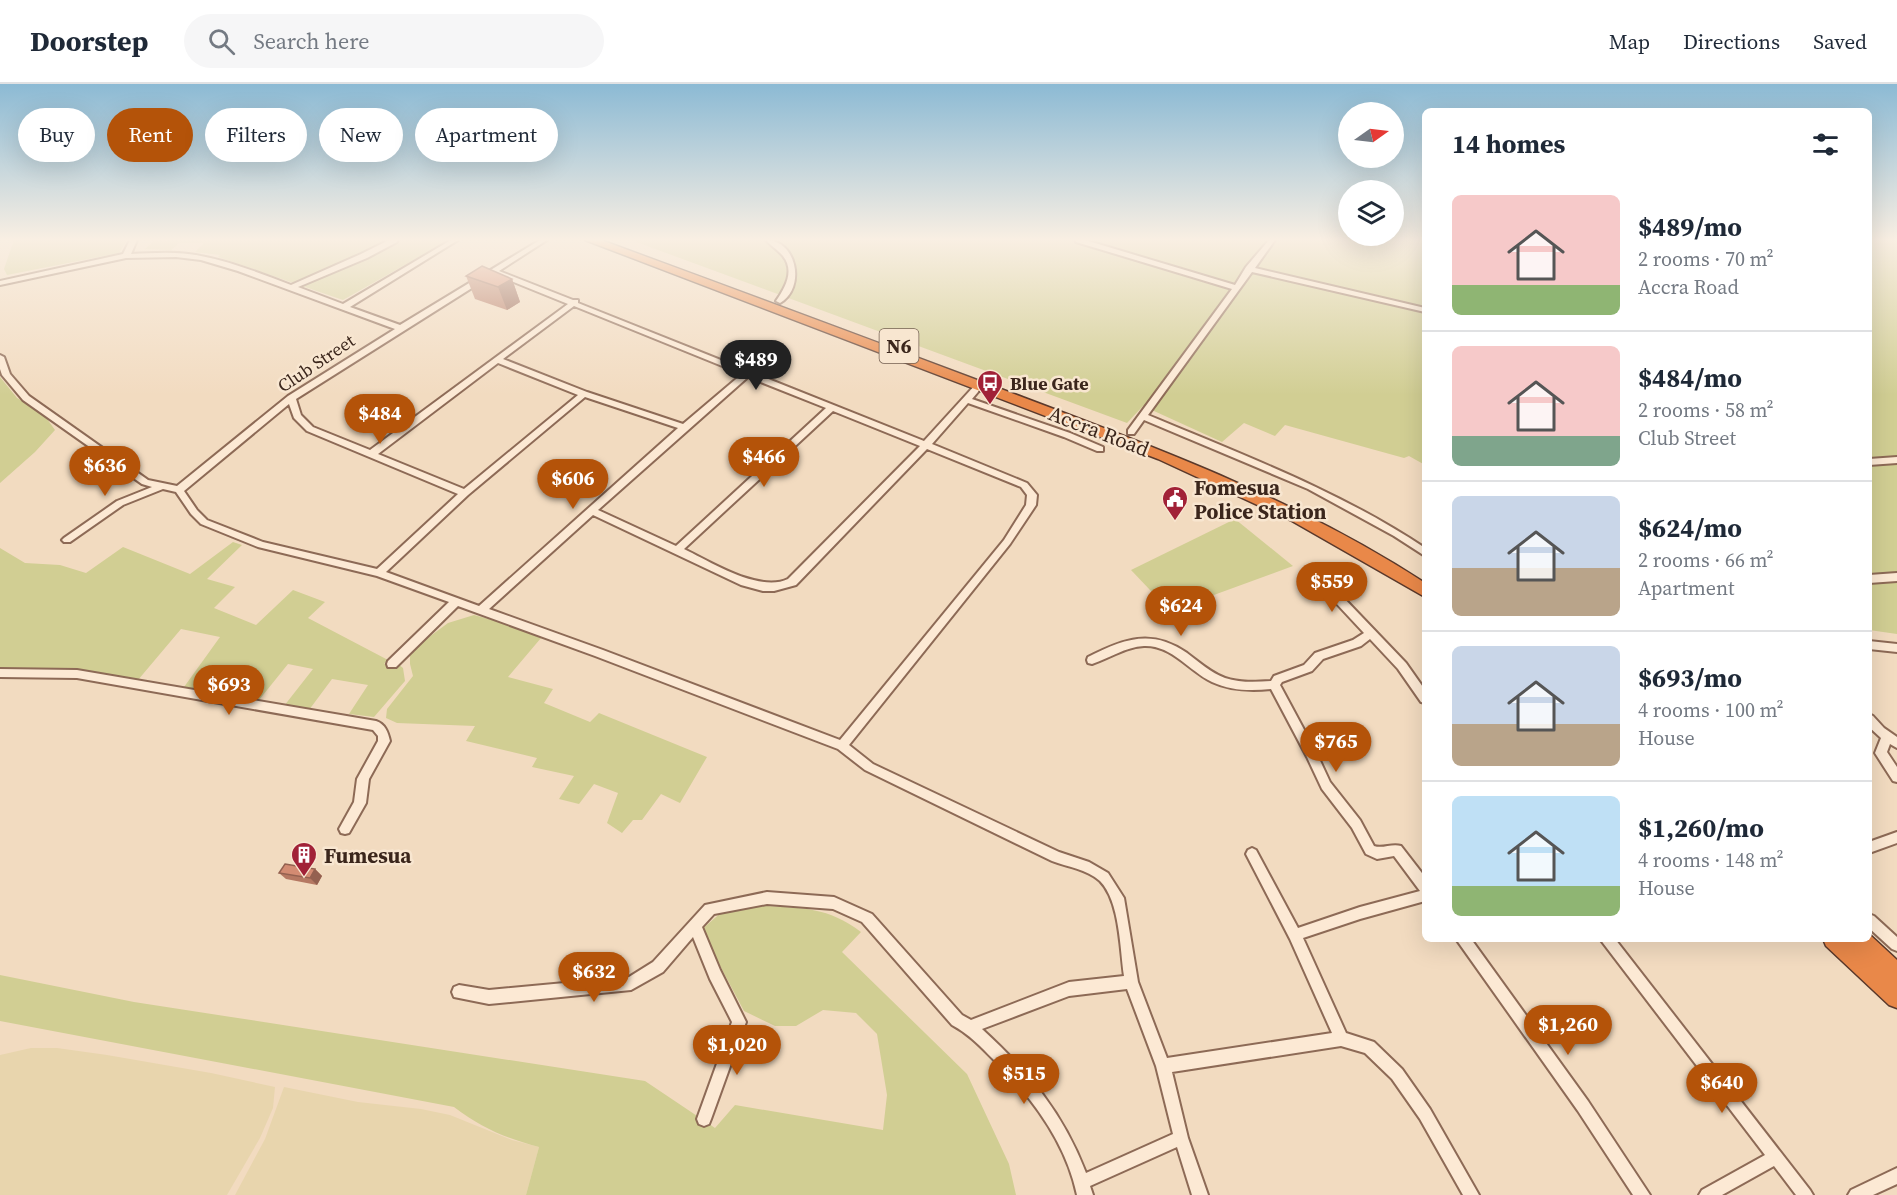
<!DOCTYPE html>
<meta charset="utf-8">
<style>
:root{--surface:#fff;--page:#f6f6f7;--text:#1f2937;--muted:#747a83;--line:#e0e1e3;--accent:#b45309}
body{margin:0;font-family:"Source Serif 4",serif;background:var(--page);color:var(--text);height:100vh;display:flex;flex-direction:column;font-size:22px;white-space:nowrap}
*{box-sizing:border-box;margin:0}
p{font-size:20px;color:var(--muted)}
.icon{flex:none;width:33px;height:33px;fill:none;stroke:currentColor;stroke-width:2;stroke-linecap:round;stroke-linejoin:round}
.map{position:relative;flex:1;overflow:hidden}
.side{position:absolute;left:1422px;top:24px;width:450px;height:834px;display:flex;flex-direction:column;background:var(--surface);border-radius:9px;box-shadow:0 6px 24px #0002}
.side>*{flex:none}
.banner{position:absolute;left:18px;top:24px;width:570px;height:54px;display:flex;gap:12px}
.needle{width:39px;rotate:76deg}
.tools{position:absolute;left:1338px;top:18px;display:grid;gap:12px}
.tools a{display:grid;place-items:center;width:66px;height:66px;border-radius:50%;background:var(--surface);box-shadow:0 6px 24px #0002;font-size:30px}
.price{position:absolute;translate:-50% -51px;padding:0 14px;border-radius:21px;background:var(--accent);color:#fff;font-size:20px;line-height:39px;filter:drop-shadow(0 2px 3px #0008)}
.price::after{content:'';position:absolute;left:50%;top:36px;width:18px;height:14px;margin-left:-9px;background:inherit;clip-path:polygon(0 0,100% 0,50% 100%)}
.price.current{background:#222;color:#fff}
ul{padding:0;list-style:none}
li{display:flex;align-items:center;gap:18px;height:150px;padding:0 30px}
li+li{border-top:2px solid var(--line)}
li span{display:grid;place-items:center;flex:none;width:168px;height:120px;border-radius:9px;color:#555}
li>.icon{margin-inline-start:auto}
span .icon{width:72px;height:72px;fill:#fffc;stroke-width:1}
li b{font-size:26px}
h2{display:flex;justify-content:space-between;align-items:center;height:72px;padding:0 30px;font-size:26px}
.chip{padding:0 21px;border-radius:27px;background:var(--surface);box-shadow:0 6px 24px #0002;font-size:21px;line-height:54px}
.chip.current{background:var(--accent);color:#fff}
header{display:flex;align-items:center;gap:36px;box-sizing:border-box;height:84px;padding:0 30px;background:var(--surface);border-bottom:2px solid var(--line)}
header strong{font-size:28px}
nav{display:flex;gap:33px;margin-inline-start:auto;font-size:21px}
.search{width:420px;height:54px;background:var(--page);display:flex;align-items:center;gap:15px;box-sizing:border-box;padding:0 21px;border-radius:33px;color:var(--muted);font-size:22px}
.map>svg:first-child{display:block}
.farmland{fill:#e8d5ad}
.green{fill:#d1ce93}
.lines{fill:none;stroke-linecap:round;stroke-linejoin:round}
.street-casing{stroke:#8d6a56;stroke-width:4}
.highway-casing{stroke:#5a392b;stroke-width:3}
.street{fill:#fce9d4;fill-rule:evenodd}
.highway{fill:#e98849;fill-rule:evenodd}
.wall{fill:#b57862}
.shaded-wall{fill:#946150}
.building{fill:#d38b72;stroke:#946150;stroke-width:1.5}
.labels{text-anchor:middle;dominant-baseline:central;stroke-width:5;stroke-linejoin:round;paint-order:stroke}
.far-street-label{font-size:18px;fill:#3b261c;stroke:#f8e6d0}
.far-poi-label{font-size:18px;font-weight:bold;fill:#3b261c;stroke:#f8e6d0;text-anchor:start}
.shield{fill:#f8e6d0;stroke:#746052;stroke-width:1.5}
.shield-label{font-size:20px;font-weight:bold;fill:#3b261c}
.street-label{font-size:21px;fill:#3b261c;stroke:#f8e6d0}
.poi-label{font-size:21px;font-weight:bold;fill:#3b261c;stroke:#f8e6d0;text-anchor:start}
</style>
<header>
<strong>Doorstep</strong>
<div class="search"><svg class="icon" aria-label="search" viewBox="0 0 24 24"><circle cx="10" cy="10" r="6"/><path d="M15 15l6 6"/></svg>Search here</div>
<nav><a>Map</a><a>Directions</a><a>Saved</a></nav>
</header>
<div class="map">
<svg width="1897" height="1111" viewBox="0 0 1897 1111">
<rect width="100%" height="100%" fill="#f2dbc0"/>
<!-- farmland -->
<g class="farmland">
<path d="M 31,964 L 57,964 L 107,971 L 211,989 L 275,1003 L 273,1024 L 260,1054 L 227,1111 L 0,1111 L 0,971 Z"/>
<path d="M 284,1003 L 358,1018 L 421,1025 L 450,1031 L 512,1056 L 539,1063 L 526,1111 L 235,1111 L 265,1055 Z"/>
</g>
<!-- green -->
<g class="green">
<path d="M 14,156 L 127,156 L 119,169 L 7,191 L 4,185 Z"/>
<path d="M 449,156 L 343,216 L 218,173 L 220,171 L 195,168 L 204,159 L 179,159 L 171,166 L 145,165 L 154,157 Z"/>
<path d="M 631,156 L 1425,156 L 1425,381 L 1409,372 L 1404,374 L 1285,341 L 1275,352 L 1244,339 L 1222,358 L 1143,322 L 1127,339 Z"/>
<path d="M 1869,156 L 1897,156 L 1897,550 L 1869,546 Z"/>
<path d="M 0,293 L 17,314 L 42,328 L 55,346 L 35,368 L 0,399 Z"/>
<path d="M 1235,435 L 1293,482 L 1170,527 L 1131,486 Z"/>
<path d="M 233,458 L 242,461 L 207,495 L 235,503 L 214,524 L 256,541 L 293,506 L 325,518 L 308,534 L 388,576 L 384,580 L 398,580 L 403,584 L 405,597 L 374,633 L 349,630 L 368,601 L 332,595 L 309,626 L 284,622 L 313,585 L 288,580 L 259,616 L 184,603 L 220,553 L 181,545 L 138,596 L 0,585 L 0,464 L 25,479 L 60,481 L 86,489 L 123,463 L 190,490 Z"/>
<path d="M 474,531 L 507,540 L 541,554 L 508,593 L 553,605 L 544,619 L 590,638 L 599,629 L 707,673 L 680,719 L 661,710 L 642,736 L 633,736 L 622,749 L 607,739 L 618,709 L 594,700 L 579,720 L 559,715 L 574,692 L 532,683 L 537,674 L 466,657 L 475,642 L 397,639 L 386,634 L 387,625 L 413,592 L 410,580 L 410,567 L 448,539 Z"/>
<path d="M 764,822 C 803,824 828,823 861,848 L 842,868 L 967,990 L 1009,1080 L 1016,1111 L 526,1111 L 539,1063 C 505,1054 482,1044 454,1023 L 0,937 L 0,891 L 134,918 L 645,997 L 715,1044 L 735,1021 L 883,1046 L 887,1011 L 877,950 L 856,929 L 823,926 L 796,942 L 775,942 L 744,927 L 701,846 L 723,827 Z"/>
</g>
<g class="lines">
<defs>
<g id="street">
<path d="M 130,156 L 137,156 L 131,170 C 154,169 178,167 201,172 C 232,178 262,190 291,201 L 361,170 L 389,156 L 397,156 L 397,158 L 367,174 L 298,203 L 343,220 L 451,156 L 458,156 L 350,223 L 400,241 L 540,156 L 547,156 L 499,187 L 573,216 L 578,216 L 578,219 L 924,357 L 976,300 L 979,299 L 983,302 L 972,315 L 1070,349 L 1103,363 L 1103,367 L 1097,367 L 1064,353 L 968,319 L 932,360 L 1027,399 L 1037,411 L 1036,421 L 1010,460 L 849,661 L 873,680 L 1059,768 L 1089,778 L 1108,789 L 1124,814 L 1138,898 L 1167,974 L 1332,949 L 1290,855 L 1246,770 L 1248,766 L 1252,764 L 1256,766 L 1298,844 L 1360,823 L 1420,807 L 1394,772 L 1377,775 L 1366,770 L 1352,744 L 1322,705 L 1307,673 L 1271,605 C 1251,607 1231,607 1212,598 C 1189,587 1172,561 1144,562 C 1125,563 1110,574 1092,580 L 1088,579 L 1087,576 L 1088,573 C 1123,555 1152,544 1187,569 C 1199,578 1211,589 1225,594 C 1240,599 1256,598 1271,597 L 1274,592 L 1304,581 L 1315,569 L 1353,556 L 1364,549 L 1308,489 L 1313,485 L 1317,486 L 1406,579 L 1425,606 L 1425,619 L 1421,618 L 1398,585 L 1370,555 L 1361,562 L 1323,575 L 1312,587 L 1282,598 L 1280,601 L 1316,668 L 1330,698 L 1360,736 L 1374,762 C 1383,765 1392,759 1401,762 L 1425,793 L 1425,817 L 1360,835 L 1303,854 L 1346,949 L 1374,958 L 1402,985 L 1430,1025 L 1479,1111 L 1463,1111 L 1420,1035 L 1392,995 L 1365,969 L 1341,962 L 1172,988 L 1188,1054 L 1208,1111 L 1192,1111 L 1177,1063 L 1090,1102 L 1093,1111 L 1077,1111 C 1066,1059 1032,1013 994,976 C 981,963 969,950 952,941 L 862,838 L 833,825 L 767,820 L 714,830 L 702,843 L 720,886 L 746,938 L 711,1035 L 709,1040 L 704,1042 L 699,1040 L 697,1035 L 732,938 L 710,895 L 693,853 L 663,888 L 631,906 L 489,920 L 454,913 L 452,908 L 454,903 L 459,901 L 489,906 L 629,893 L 653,878 L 705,821 L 767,808 L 834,813 L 872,830 L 962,931 L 971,936 L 1069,898 L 1124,892 C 1120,865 1120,817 1100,797 C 1087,785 1067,783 1052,777 L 865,686 L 838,665 L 595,572 L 458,522 L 396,583 L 388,583 L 387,580 L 388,577 L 449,518 L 377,492 L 258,463 L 201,440 L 191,430 L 176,408 L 163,405 L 123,421 L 70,458 L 64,458 L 62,456 L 64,454 L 117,417 L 152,403 L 142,400 L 23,316 L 2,291 L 0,285 L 0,271 L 4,273 L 10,290 L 29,312 L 148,396 L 177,402 L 288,312 L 395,245 L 238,187 L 201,176 L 176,173 L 126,174 L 0,201 L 0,197 L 123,170 ZM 494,190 L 568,220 L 370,366 L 313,343 L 301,331 L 296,315 ZM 574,222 L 742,290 L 683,340 L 587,308 L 503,275 ZM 498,279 L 578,311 L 464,405 L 378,370 ZM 748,293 L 826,324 L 676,462 L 598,426 ZM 585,313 L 678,344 L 479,522 L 386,488 L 468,411 ZM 289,320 L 294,334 L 307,347 L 458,410 L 377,485 L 263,458 L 207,436 L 197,426 L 184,407 ZM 833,327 L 920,362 L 788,495 C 760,509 711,478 684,465 ZM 927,365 L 1021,403 L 1027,411 L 1026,421 L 1004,456 L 840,656 L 603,566 L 489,525 L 593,431 L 741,501 L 763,507 L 774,507 L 796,501 ZM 1127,905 L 1156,982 L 1173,1050 L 1086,1089 C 1063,1029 1029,988 982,945 L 1069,912 Z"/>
<path d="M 766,156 C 797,156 806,204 780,219 L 776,217 C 785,204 795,187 783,172 C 778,166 770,161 766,156 Z"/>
<path d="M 1076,156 L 1085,156 L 1235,201 L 1246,183 L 1269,156 L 1275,156 L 1255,184 L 1425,224 L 1425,228 L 1252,188 L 1148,331 C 1243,371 1340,407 1425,464 L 1425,472 L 1394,452 L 1308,405 L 1144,336 L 1134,350 L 1128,350 L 1128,346 L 1232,205 L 1076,158 Z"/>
<path d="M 1897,373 L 1897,379 L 1869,381 L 1869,375 Z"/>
<path d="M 1897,489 L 1897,497 L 1869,499 L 1869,491 Z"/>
<path d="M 1869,557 L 1897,560 L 1897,568 L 1869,565 Z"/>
<path d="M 0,585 L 77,586 L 376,637 C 385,640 388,648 390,657 L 369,695 L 366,719 L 349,749 L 345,750 L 341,749 L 339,745 L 354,718 L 357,695 L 378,657 L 378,652 L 373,646 L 77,594 L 0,593 Z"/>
<path d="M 1869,630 L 1873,632 L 1884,644 L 1897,653 L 1897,664 L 1890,660 L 1887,668 L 1897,683 L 1897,698 L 1893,697 L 1875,669 L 1881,654 L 1869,643 Z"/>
<path d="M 1897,748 L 1897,759 L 1869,769 L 1869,758 Z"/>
<path d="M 1869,830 L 1874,832 L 1897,853 L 1897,867 L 1892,865 L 1869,844 Z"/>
<path d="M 1456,855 L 1471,855 L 1588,1017 L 1650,1111 L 1633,1111 L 1578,1027 Z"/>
<path d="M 1600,855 L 1615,855 L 1810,1106 L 1813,1111 L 1796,1111 L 1774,1082 L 1722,1111 L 1699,1111 L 1702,1106 L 1765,1071 Z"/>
<path d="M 1897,1084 L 1897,1100 L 1873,1111 L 1848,1111 L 1851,1106 Z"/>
</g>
<g id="highway">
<path d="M 585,156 L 601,156 C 734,205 868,255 1001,305 C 1147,360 1293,413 1425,499 L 1425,513 L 1292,437 L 1158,375 Z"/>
<path d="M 1869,850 L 1897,876 L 1897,924 L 1889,921 L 1826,862 L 1823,855 L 1869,855 Z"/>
</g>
</defs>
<!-- street casing -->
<use href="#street" class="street-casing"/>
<!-- highway casing -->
<use href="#highway" class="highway-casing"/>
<!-- street -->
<use href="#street" class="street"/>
<!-- highway -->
<use href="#highway" class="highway"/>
</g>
<!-- wall -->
<g class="wall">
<path d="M 466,192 L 512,195 L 520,218 L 507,226 L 475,215 Z"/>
<path d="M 315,785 L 322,792 L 317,801 L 286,795 L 279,789 Z"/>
</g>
<!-- shaded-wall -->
<g class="shaded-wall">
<path d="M 512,195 L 520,218 L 507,226 L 498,203 Z"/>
<path d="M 315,785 L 322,792 L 317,801 L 310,794 Z"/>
</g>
<!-- building -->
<g class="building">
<path d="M 482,182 L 512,195 L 498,203 L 466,192 Z"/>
<path d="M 285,780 L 315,785 L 310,794 L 279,789 Z"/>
</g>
<!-- sky -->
<linearGradient id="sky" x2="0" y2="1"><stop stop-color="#8cbad4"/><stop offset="0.5" stop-color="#f9efe3"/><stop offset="1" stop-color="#f9efe3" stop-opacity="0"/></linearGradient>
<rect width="1897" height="311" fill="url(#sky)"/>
<!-- icons -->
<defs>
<symbol id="bus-pin" viewBox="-11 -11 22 30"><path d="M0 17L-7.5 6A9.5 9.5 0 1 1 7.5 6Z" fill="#a12137" stroke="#f8e6d0"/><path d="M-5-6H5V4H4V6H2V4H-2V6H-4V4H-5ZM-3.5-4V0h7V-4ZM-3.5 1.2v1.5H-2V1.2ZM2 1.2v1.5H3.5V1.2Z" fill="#fff"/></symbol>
<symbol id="civic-pin" viewBox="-11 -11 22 30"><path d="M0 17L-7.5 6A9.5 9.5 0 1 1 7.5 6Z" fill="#a12137" stroke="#f8e6d0"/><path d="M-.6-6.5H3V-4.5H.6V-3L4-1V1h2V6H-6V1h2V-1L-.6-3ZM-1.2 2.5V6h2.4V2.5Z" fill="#fff"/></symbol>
<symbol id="building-pin" viewBox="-11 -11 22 30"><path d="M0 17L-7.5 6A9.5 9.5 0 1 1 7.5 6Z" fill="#a12137" stroke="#f8e6d0"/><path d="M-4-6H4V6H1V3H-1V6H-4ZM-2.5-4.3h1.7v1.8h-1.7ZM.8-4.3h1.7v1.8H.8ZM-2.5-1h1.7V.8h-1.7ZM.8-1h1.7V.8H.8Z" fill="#fff"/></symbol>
</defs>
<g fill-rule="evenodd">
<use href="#bus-pin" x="975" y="284" width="30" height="40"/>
<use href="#civic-pin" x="1160" y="400" width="30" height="40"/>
<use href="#building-pin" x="289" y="756" width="30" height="40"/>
</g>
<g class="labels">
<!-- far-street labels -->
<g class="far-street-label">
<text transform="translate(316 279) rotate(-34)">Club Street</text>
</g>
<!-- far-poi labels -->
<g class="far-poi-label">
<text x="1010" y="299">Blue Gate</text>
</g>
<!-- shield labels -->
<rect class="shield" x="879.5" y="245" width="39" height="34" rx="4.5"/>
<g class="shield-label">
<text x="899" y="262">N6</text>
</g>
<!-- street labels -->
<g class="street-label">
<text transform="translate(1099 347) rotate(21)">Accra Road</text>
</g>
<!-- poi labels -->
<g class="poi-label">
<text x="1194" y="403">Fomesua<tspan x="1194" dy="24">Police Station</tspan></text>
<text x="324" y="771">Fumesua</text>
</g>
</g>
</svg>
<div class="tools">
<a><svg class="needle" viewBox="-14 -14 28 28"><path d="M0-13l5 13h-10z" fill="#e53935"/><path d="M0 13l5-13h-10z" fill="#747a83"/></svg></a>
<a><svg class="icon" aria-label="layers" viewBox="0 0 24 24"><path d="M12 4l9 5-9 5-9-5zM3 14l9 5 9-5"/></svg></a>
</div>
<b class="price current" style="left:756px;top:307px">$489</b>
<b class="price" style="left:380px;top:361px">$484</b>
<b class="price" style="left:764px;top:404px">$466</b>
<b class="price" style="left:105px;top:413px">$636</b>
<b class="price" style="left:573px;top:426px">$606</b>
<b class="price" style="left:1332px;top:529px">$559</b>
<b class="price" style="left:1181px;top:553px">$624</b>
<b class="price" style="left:229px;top:632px">$693</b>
<b class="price" style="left:1336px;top:689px">$765</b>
<b class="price" style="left:594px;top:919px">$632</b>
<b class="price" style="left:1568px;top:972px">$1,260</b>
<b class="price" style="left:737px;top:992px">$1,020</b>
<b class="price" style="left:1024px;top:1021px">$515</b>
<b class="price" style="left:1722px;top:1030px">$640</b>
<div class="banner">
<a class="chip">Buy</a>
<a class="chip current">Rent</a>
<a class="chip">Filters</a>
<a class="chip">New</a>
<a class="chip">Apartment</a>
</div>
<section class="side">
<h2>14 homes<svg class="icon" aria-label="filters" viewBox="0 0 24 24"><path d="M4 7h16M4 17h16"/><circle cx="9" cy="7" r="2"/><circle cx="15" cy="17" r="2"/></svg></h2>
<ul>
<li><span style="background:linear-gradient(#f6c9c9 75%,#8fb573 0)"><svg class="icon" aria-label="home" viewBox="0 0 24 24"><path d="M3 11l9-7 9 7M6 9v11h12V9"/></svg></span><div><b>$489/mo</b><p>2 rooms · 70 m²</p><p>Accra Road</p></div></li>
<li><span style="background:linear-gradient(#f6c9c9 75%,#7fa58c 0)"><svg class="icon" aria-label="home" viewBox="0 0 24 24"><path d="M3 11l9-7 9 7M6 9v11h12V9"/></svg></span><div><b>$484/mo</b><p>2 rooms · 58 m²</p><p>Club Street</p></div></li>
<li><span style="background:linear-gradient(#c9d6e8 60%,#b9a48a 0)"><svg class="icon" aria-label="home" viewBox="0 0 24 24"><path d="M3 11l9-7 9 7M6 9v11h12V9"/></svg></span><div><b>$624/mo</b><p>2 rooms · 66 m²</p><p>Apartment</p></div></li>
<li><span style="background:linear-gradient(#c9d6e8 65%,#b9a48a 0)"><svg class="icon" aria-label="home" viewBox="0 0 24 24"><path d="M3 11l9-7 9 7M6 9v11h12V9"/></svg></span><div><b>$693/mo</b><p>4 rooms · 100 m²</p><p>House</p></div></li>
<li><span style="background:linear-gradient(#bfe0f5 75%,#8fb573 0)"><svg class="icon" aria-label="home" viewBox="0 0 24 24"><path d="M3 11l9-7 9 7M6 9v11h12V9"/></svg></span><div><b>$1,260/mo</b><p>4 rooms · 148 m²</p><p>House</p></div></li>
</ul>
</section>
</div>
